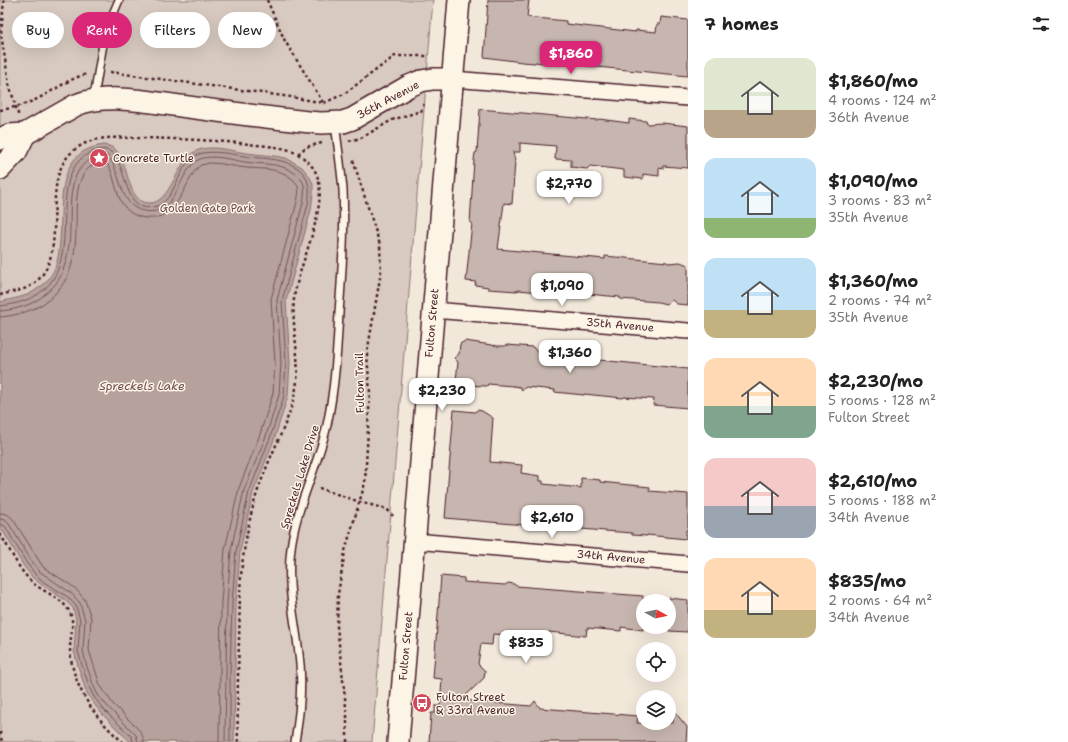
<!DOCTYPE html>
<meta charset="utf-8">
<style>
:root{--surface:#fff;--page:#f2f2f2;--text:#222;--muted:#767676;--accent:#db2777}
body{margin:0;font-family:"Shantell Sans",sans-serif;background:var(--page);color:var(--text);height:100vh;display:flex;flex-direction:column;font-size:15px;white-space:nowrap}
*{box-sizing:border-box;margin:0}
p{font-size:13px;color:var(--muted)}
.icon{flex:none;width:22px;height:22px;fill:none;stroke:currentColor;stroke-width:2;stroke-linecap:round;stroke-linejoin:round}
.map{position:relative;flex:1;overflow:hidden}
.side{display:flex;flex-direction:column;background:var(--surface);width:380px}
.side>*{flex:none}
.hud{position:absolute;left:12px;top:12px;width:380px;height:36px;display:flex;gap:8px}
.needle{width:26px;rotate:98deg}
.tools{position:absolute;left:636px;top:594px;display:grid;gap:8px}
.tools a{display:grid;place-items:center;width:40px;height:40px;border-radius:50%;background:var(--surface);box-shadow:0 4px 16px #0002;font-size:20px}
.price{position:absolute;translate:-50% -34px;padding:0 9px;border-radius:8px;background:#fff;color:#222;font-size:13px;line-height:26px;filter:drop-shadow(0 1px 2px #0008)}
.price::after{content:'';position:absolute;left:50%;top:24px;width:12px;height:9px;margin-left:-6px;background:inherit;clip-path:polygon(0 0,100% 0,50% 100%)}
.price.on{background:var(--accent);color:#fff}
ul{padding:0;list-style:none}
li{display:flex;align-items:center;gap:12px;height:100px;padding:0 16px}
li span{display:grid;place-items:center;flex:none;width:112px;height:80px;border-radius:12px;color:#555}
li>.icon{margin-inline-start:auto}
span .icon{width:48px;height:48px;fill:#fffc;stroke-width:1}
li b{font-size:17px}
h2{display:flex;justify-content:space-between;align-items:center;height:48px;padding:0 16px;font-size:17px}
.pill{padding:0 14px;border-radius:18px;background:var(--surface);box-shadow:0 4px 16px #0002;font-size:14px;line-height:36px}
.pill.on{background:var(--accent);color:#fff}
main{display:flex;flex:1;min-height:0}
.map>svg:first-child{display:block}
.green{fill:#d8cac0;stroke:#917476}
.water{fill:#b6a19c;stroke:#8b6d6f}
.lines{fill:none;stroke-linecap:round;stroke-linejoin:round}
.shore{stroke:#755358;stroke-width:1}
.building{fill:#c7b6af;stroke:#4a1f2b}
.lane-casing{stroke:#4a1f2b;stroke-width:10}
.street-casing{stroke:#4a1f2b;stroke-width:18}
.secondary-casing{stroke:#4a1f2b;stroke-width:24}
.path{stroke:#4a1f2b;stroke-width:2.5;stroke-dasharray:3 3;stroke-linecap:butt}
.lane{stroke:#fcf5e5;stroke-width:7}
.street{stroke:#fcf5e5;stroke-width:15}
.secondary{stroke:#fcf5e5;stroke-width:21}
.labels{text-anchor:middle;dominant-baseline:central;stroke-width:3;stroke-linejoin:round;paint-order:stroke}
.street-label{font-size:11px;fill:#4a1f2b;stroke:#fcf5e5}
.poi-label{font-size:11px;fill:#4a1f2b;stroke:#fcf5e5;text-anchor:start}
.park-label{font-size:11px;fill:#6e4a50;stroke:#fcf5e5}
.water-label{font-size:12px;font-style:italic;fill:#704c53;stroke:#fcf5e5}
</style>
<main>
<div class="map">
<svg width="688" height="742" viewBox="0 0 688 742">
<rect width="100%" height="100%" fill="#f1e8da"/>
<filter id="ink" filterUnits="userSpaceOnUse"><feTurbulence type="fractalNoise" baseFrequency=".025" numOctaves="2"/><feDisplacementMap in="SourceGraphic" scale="8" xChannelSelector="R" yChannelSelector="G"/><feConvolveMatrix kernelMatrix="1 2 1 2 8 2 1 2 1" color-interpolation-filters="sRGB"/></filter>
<g filter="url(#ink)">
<!-- green -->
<path class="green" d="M 0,0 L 433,0 L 372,742 L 0,742 Z"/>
<!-- water -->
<path class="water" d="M 104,145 C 133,146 121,202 149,203 C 171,204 176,161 196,151 C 211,144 231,151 247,153 C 260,155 273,155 286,158 L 302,167 L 309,176 L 313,183 L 313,194 L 311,210 L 286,301 L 290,362 L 288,396 L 274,440 L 253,493 L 240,551 L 236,604 L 234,742 L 131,742 L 121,733 L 102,714 L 91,700 L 86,691 L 78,666 L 74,651 L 76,620 L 73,608 L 65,600 L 42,585 L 32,577 L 23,565 L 0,526 L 0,302 C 13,298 26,298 37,289 C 45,284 51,277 55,268 C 70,229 43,152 104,145 Z"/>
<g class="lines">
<!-- shore -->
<g class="shore">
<path d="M 0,306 C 110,295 30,176 94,151 C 134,137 114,220 157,206 C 179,198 177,158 203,153 C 222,150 242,157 260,158 C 277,159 303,163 308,183 C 310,190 309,197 308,204 L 282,301 L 286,362 L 284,396 L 270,438 L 249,492 L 236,551 L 232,604 L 230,673 L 230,742"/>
<path d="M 0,311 C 15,310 34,305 45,294 C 53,288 60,280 63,270 C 68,257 70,242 70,228 C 71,203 67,170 94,157 C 99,155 104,153 108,156 C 122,173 119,207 144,211 C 179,218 177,169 200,159 C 213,154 232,160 245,162 C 264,165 282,162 297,175 C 300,178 303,181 304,185 C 305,191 304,197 303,203 L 277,300 L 281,362 L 279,395 L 266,436 L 244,490 L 231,550 L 227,603 L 225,742"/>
<path d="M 0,317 C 13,316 29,312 41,305 C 53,298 63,286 69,273 C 74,259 76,243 76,228 C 77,204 72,168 103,161 C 120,169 109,213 145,218 C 170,221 180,198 190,179 C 193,174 196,168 201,165 C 204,164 207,164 210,163 C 223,163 234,167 247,168 C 258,169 272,168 283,173 C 287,175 294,179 297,184 C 300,189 298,197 297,202 L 271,299 L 275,363 L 273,393 L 260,434 L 239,488 L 225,549 L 221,603 L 219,742"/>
<path d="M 0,513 L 7,514 L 13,519 L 43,567 L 75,588 L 85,600 L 91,618 L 89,650 L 100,685 L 113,704 L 140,731 L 143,737 L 144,742"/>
<path d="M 0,519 L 5,520 L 9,524 L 31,560 L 39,571 L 71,593 L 80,603 L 85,620 L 83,650 L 86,664 L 94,687 L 98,695 L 109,708 L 136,735 L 138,742"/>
<path d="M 0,524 L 5,526 L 26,562 L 35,574 L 44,582 L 68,597 L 76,606 L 80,620 L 78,651 L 82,665 L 90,689 L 94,697 L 105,711 L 132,737 L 133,742"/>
</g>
</g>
<!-- building -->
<g class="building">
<path d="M 488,0 L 529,0 L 527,17 L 566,21 L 566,24 L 636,32 L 636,30 L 656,32 L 657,24 L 660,24 L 661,17 L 688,20 L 688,76 L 587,66 L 587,64 L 562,62 L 561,65 L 535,62 L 535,63 L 522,62 L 484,57 Z"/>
<path d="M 480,109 L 597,120 L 599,119 L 629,123 L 629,119 L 646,121 L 647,124 L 662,123 L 688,126 L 688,168 L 663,166 L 663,169 L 659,168 L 659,176 L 643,174 L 643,179 L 624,177 L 624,170 L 590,166 L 587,169 L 571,167 L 571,160 L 555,159 L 556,146 L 520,143 L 520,152 L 513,152 L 515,161 L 512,204 L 504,203 L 498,249 L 605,259 L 605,256 L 667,262 L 668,263 L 680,262 L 688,265 L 688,305 L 677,304 L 672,300 L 666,304 L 658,302 L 620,299 L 620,297 L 587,294 L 587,296 L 574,295 L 573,296 L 565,294 L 558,293 L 555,294 L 539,292 L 519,290 L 517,291 L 488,289 L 488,287 L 475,285 L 476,282 L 466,281 L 472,223 L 470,223 L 474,160 L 475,153 L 477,152 Z"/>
<path d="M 465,341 L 498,346 L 505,346 L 507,345 L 533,347 L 536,351 L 543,348 L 551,349 L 553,352 L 572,353 L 572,356 L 588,357 L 589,359 L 688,369 L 688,408 L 653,405 L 654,399 L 624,397 L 623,398 L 584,394 L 584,395 L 554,392 L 555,390 L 526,387 L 522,390 L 520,387 L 513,386 L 488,384 L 487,386 L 460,385 L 456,381 L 458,362 L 454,358 L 459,354 L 460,344 Z"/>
<path d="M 454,410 L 475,412 L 477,410 L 482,411 L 493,418 L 490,462 L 522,465 L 521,473 L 540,476 L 540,481 L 543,481 L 543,484 L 581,488 L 581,478 L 600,480 L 600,482 L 650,487 L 649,491 L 688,494 L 688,530 L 686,530 L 686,539 L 647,535 L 647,536 L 632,535 L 632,533 L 605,531 L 558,527 L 558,528 L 445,518 Z"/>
<path d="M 441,576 L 464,578 L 464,582 L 505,585 L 508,583 L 514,584 L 516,586 L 643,596 L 643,630 L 621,627 L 621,631 L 587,628 L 586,636 L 549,632 L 548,640 L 532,639 L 533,637 L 493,634 L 492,645 L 481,644 L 478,664 L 485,671 L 484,678 L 461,700 L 531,706 L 535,701 L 540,708 L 638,716 L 637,723 L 673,723 L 674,711 L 687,727 L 686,742 L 429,742 L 431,713 L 435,713 L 435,706 L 440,706 L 442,679 L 433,678 Z"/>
<path d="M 669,598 L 688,600 L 688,632 L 669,631 Z"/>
</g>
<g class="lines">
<defs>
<g id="lane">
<path d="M 94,97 L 104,38 L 110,21 L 119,0"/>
<path d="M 295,742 C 300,713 303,684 299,654 C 295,619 286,584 291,548 C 296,506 318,467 327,425 C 335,388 337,350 339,313 C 342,272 345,231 343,190 C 341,168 338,146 335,124"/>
</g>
<g id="street">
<path d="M 452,79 L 688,98"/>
<path d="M 433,310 L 688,331"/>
<path d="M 414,541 L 688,564"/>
</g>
<g id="secondary">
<path d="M 0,139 L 9,135 L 25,134 L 76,105 C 108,92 154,103 188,107 C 232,113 277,119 321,123 L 343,122 L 352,119 L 409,86 L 421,81 L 433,79 L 452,79"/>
<path d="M 0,169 L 16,152 L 25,134"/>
<path d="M 398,742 L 459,0"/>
</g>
</defs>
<!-- lane casing -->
<use href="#lane" class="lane-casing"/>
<!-- street casing -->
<use href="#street" class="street-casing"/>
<!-- secondary casing -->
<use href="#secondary" class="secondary-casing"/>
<!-- path -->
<g class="path">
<path d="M 4,0 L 1,34 L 9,84 L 19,117"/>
<path d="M 267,0 L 285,41 L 324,104"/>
<path d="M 110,72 L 291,97 L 324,103 L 344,94 L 395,56 L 428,56"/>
<path d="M 0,110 C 14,108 27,104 39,98 C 55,90 70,78 87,74"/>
<path d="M 349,141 L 361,138 L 392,120 L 421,111 L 424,104"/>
<path d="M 298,154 L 306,147 L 322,143"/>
<path d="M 0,295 C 13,291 27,291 37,281 C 75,244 28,163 91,141 C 107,136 125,138 142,138 C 178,139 213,140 249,144 C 262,146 277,146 289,150 C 300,154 311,162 316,173 C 330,202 301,260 295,292 C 289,325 303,359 295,393 C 289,421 274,447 264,474 C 253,500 247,530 243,558 C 239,585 240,613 239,640 C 238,674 237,708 238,742"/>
<path d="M 319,488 L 360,502 L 387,509 L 393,516"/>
<path d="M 0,534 C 10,549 17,567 30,580 C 41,592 63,597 70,613 C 75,623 70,638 70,649 C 72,686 95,719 123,742"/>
<path d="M 0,732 L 2,742"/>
<path d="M 347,742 L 347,716 L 337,626 L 338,594 L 345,551 L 365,483 L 370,393 L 367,354 L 381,272 L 380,245 L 353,160"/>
</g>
<!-- lane -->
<use href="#lane" class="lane"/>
<!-- street -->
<use href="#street" class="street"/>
<!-- secondary -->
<use href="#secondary" class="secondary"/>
</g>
</g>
<!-- icons -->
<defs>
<symbol id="sight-disc" viewBox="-11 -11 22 22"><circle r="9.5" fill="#d1495b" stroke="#fcf5e5"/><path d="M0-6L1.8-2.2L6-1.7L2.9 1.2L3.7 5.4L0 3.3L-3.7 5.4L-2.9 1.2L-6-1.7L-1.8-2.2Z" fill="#fff"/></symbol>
<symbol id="bus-disc" viewBox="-11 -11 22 22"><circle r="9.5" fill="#d1495b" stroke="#fcf5e5"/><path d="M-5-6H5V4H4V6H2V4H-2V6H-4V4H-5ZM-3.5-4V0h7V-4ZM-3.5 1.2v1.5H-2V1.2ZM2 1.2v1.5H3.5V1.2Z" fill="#fff"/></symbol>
</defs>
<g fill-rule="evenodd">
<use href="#sight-disc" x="88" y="147" width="22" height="22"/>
<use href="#bus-disc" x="411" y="692" width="22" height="22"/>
</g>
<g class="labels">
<!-- street labels -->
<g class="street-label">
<text transform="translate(388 100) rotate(-28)">36th Avenue</text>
<text transform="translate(432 323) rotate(-85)">Fulton Street</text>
<text transform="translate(620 325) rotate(5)">35th Avenue</text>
<text transform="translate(360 383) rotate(-91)">Fulton Trail</text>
<text transform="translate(300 477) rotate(-73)">Spreckels Lake Drive</text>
<text transform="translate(611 557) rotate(5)">34th Avenue</text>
<text transform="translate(406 646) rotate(-85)">Fulton Street</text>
</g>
<!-- poi labels -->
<g class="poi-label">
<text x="113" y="158">Concrete Turtle</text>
<text x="436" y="697">Fulton Street<tspan x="436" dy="13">&amp; 33rd Avenue</tspan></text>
</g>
<!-- park labels -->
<g class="park-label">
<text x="207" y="208">Golden Gate Park</text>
</g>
<!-- water labels -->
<g class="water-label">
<text x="142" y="386">Spreckels Lake</text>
</g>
</g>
</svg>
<div class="tools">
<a><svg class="needle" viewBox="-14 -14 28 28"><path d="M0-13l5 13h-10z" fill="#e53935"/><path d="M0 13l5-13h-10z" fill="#767676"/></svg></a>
<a><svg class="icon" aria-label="locate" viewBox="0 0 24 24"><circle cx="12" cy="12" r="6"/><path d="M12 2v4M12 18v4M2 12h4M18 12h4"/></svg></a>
<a><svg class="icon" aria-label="layers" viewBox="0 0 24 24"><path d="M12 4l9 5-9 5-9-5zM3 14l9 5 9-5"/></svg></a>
</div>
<b class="price on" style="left:571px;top:75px">$1,860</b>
<b class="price" style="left:569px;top:205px">$2,770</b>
<b class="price" style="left:562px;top:307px">$1,090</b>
<b class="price" style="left:570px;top:374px">$1,360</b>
<b class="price" style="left:442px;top:412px">$2,230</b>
<b class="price" style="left:552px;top:539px">$2,610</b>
<b class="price" style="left:526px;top:664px">$835</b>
<div class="hud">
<a class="pill">Buy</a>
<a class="pill on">Rent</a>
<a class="pill">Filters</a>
<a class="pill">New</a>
</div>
</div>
<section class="side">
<h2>7 homes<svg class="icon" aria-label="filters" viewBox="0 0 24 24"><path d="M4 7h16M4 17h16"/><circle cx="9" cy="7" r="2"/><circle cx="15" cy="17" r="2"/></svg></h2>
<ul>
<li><span style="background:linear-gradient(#dfe7d0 65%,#b9a48a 0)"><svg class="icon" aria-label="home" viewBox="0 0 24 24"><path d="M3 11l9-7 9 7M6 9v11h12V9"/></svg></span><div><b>$1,860/mo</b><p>4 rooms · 124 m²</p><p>36th Avenue</p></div></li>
<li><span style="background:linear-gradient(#bfe0f5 75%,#8fb573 0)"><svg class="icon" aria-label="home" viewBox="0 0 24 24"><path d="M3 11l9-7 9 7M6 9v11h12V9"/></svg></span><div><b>$1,090/mo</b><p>3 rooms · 83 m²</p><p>35th Avenue</p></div></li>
<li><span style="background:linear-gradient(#bfe0f5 65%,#c2b280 0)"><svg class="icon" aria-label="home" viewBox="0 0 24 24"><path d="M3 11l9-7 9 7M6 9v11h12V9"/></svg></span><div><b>$1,360/mo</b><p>2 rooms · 74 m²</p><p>35th Avenue</p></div></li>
<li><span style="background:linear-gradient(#ffd9b3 60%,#7fa58c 0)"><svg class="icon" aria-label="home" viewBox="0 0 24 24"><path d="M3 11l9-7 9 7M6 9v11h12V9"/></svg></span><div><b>$2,230/mo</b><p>5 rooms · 128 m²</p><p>Fulton Street</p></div></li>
<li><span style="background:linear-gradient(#f6c9c9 60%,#9aa5b1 0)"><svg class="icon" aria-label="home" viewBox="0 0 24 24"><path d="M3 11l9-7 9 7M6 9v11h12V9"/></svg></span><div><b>$2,610/mo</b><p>5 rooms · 188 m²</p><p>34th Avenue</p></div></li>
<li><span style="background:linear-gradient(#ffd9b3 65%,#c2b280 0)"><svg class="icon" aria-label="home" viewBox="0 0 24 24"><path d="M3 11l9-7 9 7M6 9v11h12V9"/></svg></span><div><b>$835/mo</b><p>2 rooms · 64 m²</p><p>34th Avenue</p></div></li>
</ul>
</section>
</main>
